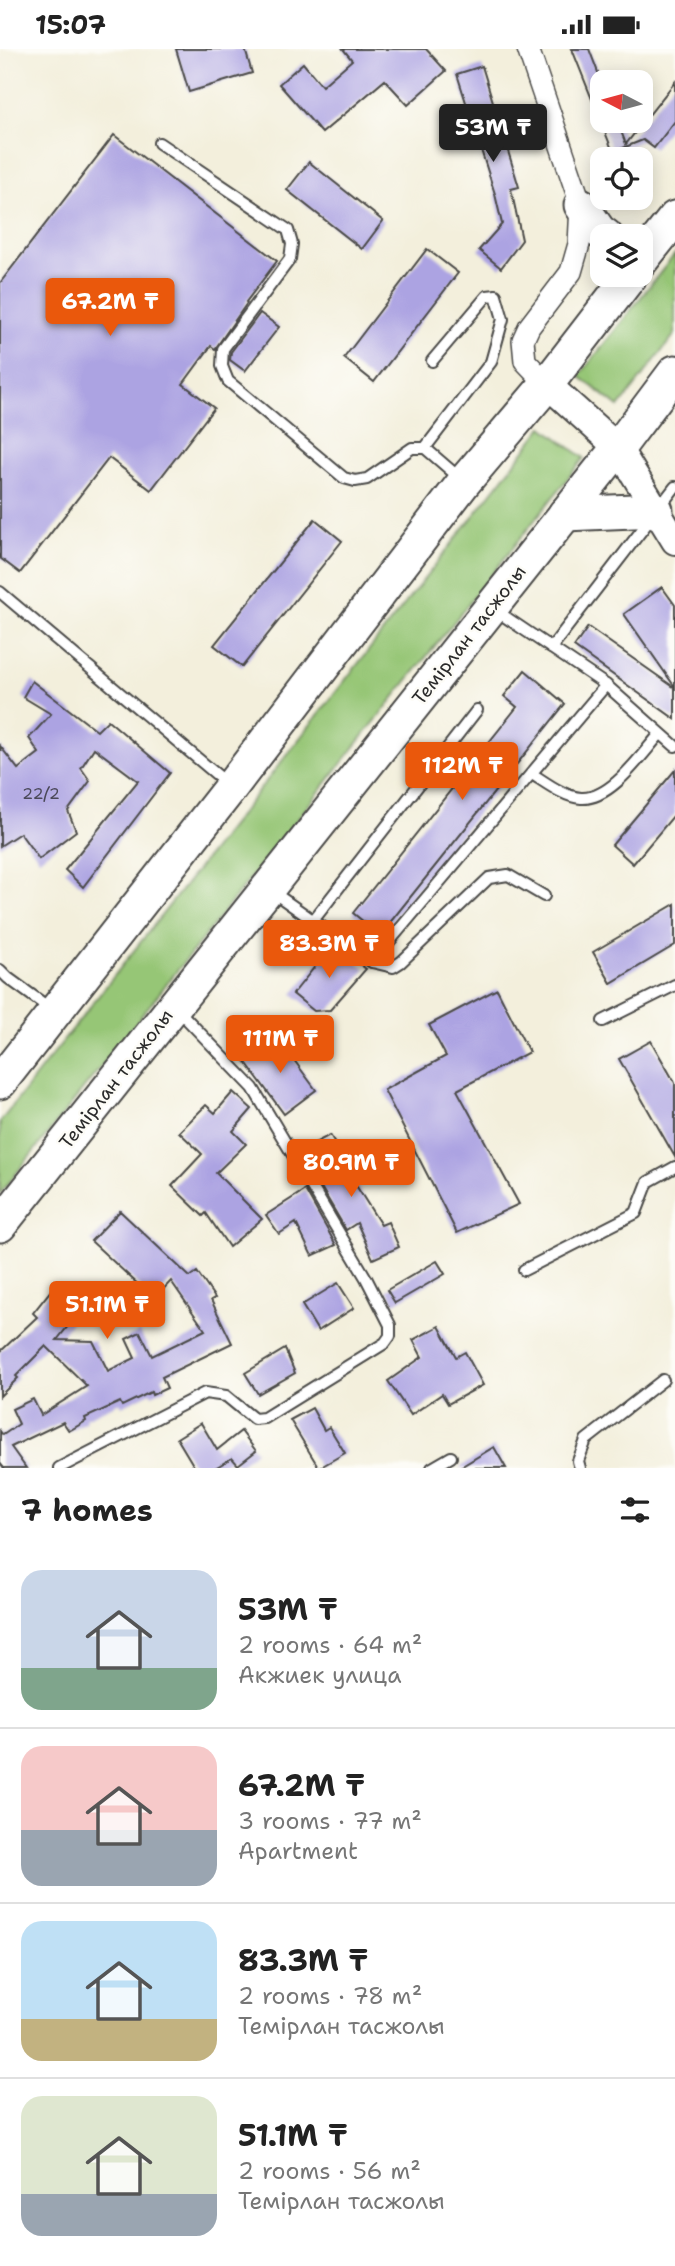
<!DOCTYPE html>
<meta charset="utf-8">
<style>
:root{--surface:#fff;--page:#f2f2f2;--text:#222;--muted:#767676;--line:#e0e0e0;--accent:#ea580c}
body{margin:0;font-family:"Shantell Sans",sans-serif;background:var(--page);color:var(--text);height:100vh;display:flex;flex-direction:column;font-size:26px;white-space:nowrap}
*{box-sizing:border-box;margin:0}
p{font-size:23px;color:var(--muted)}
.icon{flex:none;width:38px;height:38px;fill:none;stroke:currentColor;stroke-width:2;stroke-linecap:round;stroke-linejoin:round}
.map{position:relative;height:1419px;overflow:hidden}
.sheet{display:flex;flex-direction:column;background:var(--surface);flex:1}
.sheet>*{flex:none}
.needle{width:46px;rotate:276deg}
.tools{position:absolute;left:590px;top:21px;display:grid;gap:14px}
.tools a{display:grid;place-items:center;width:63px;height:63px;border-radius:14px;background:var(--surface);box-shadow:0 4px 18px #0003;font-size:35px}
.price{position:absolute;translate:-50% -60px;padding:0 16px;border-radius:7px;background:var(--accent);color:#fff;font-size:23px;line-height:46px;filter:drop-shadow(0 2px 4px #0008)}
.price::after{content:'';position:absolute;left:50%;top:42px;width:21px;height:16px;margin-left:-10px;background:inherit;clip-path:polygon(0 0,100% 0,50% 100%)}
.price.current{background:#222;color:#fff}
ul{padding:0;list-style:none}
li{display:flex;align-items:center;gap:21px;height:175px;padding:0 21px}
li+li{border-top:2px solid var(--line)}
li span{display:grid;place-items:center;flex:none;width:196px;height:140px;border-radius:21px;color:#555}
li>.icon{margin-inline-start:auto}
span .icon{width:84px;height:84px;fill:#fffc;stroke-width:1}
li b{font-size:30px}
h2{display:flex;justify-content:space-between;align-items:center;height:84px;padding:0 21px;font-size:30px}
.status{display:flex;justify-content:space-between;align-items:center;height:49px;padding:0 35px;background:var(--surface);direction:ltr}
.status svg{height:19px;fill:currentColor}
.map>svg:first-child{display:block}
.green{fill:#96c676;stroke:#607850;stroke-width:2}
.building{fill:#aca3e2}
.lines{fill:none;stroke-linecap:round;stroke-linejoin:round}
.service-casing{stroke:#494846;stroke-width:14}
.minor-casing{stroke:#494846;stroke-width:24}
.tertiary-casing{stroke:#494846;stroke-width:30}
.primary-casing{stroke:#494846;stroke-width:37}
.service{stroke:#fff;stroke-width:10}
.minor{stroke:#fff;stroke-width:21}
.tertiary{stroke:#fff;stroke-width:26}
.primary{stroke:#fff;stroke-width:33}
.labels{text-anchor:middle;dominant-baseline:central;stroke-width:5;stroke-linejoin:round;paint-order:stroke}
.number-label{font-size:16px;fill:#4b4959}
.street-label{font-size:19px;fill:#2b2b2b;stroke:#fdfcf7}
</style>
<div class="status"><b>15:07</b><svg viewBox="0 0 49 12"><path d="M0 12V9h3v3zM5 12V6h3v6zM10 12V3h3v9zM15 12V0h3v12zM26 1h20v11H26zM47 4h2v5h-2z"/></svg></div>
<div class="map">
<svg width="675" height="1419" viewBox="0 0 675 1419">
<rect width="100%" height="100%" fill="#fdfcf7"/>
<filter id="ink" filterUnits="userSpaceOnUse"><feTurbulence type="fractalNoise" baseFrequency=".0143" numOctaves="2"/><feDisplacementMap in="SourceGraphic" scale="14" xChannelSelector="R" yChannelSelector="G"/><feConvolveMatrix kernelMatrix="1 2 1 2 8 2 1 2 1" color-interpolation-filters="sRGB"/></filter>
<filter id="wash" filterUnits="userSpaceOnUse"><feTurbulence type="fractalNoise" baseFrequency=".00686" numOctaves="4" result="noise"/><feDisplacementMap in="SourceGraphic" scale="28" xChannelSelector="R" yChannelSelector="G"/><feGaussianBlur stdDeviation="1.57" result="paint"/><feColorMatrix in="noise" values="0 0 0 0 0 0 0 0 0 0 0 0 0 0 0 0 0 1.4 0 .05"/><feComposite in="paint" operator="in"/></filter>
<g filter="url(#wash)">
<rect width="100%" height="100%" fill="#f3efdc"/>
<!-- green -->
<g class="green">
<path d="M 675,205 L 675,285 L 619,358 L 579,327 Z"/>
<path d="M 543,378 L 584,409 L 0,1145 L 0,1073 Z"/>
</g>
<g id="blocks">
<!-- building -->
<g class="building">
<path d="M 176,0 L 245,0 L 252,24 L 189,43 Z"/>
<path d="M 343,0 L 426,0 L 446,22 L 408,56 L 385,31 L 322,84 L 279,35 L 303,14 L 322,37 L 352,11 Z"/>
<path d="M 572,0 L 589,0 L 602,34 L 602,72 L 617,72 L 626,95 L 675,33 L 675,72 L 654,99 L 643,91 L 613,103 Z"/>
<path d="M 482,17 L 519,138 L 511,140 L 522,191 L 501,219 L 479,201 L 502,175 L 495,145 L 457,25 Z"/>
<path d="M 114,86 L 277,212 L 246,253 L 247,254 L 215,300 L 211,297 L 183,335 L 214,359 L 151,441 L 109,409 L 20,524 L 0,509 L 0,234 Z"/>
<path d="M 309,113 L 383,172 L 362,200 L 287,141 Z"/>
<path d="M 427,200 L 458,224 L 374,333 L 344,309 Z"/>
<path d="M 260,264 L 279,278 L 245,322 L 230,311 L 231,303 Z"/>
<path d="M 315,470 L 342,492 L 242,618 L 214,596 Z"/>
<path d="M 662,538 L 675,556 L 675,638 L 624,565 Z"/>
<path d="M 588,578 L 675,639 L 675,670 L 574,598 Z"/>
<path d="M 525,621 L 565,655 L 380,886 L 353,864 L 517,658 L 504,647 Z"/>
<path d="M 32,632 L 97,682 L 108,671 L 170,724 L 83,838 L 65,821 L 138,732 L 94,699 L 81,719 L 90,732 L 68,762 L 76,782 L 39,810 L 20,784 L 0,797 L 0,697 L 18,720 L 39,704 L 29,689 L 51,665 L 23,648 Z"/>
<path d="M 675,721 L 675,765 L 633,815 L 612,796 Z"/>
<path d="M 675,855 L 675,896 L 611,934 L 593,903 Z"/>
<path d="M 333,895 L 366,920 L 330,961 L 314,962 L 293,945 Z"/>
<path d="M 497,940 L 529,1003 L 457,1041 L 519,1155 L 457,1184 L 384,1041 L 446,1007 L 429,976 Z"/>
<path d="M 277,988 L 316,1041 L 284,1065 L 245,1012 Z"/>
<path d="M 651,992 L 675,1034 L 675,1108 L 619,1010 Z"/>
<path d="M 233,1043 L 252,1060 L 233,1082 L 246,1095 L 216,1124 L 262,1170 L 229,1198 L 206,1164 L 203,1167 L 172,1137 L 202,1105 L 179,1083 L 206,1056 L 215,1064 Z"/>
<path d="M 330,1086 L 354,1124 L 350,1127 L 381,1176 L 388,1173 L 399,1198 L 373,1210 L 357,1174 L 346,1181 L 318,1133 L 326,1128 L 323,1124 L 326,1123 L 311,1096 Z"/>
<path d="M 305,1141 L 336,1196 L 312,1207 L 296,1174 L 279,1185 L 266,1166 Z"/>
<path d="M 120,1162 L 190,1228 L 197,1223 L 215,1249 L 211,1251 L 232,1294 L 162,1328 L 167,1339 L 152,1346 L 151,1343 L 122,1357 L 120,1353 L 85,1369 L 86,1372 L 69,1382 L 63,1373 L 11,1398 L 26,1419 L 4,1419 L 0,1414 L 0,1382 L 3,1386 L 19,1375 L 12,1360 L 33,1350 L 41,1366 L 87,1337 L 46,1297 L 16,1327 L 18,1329 L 0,1347 L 0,1303 L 37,1268 L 33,1264 L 56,1235 L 84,1257 L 57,1291 L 93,1292 L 108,1322 L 135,1309 L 126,1290 L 140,1283 L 152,1307 L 205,1281 L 171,1232 L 154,1250 L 91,1192 Z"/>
<path d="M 437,1212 L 445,1225 L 395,1254 L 387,1241 Z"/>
<path d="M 338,1234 L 354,1259 L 318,1282 L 302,1256 Z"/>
<path d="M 439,1277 L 456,1308 L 465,1303 L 483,1336 L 448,1355 L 442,1345 L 411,1366 L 388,1332 L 422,1308 L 413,1291 Z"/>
<path d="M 285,1300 L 295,1324 L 258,1345 L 245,1324 Z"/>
<path d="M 312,1359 L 324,1381 L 329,1378 L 345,1404 L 319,1419 L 290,1371 Z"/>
<path d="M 201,1374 L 217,1401 L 241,1382 L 256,1402 L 238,1416 L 232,1409 L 215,1419 L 195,1419 L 177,1389 Z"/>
<path d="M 494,1398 L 506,1419 L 459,1419 Z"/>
</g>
</g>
</g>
<g filter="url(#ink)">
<use href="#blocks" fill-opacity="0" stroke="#494846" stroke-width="2"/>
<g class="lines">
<defs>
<g id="service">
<path d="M 159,94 L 288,181 L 292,195 L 290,210 L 223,300 L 222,317 L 228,332 L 344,429 L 355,432 L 367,430 L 412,399 L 425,399 L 462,431"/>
<path d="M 425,399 L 491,313 L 503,270 L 496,246 L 487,247 L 432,312"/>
<path d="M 0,543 L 229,736"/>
<path d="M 551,599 L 675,438"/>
<path d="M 606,636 L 675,697"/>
<path d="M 532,725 C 545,733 564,748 581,749 C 611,751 641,706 660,685"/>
<path d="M 270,841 L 372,913 L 606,636 L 495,561"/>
<path d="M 312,873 L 477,661"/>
<path d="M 372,913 L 393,918 L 401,913 L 489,829 L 508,826 L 544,847"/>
<path d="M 0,921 L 8,929 L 52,961"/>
<path d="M 603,972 L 675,936"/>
<path d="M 524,1221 L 636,1164 L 648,1133 L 675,1118"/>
<path d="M 59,1419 L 205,1344 L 226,1347 L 254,1370 L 264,1369 L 385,1294 L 390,1287 L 390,1276 L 366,1229 L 253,1039 L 177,960"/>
<path d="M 432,1419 L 451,1408"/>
<path d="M 580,1419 L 578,1412 L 586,1391 L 663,1331"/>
</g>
<path id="minor" d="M 528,0 L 581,156 L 579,195 L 571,223 L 529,278 L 523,291 L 525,312 L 547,335"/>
<path id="tertiary" d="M 547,335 L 618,399 L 675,492"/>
<g id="primary">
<path d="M 581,156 L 599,182 L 606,187"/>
<path d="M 640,213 L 675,169"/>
<path d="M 565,465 L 656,461"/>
<path d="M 0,1033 L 231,738 L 464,433 L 547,335 L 631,226"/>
<path d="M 0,1176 L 618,399 L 675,323"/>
</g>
</defs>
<!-- service casing -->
<use href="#service" class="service-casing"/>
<!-- minor casing -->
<use href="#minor" class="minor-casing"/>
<!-- tertiary casing -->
<use href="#tertiary" class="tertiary-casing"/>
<!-- primary casing -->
<use href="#primary" class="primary-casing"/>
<!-- service -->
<use href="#service" class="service"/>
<!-- minor -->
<use href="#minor" class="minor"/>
<!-- tertiary -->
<use href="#tertiary" class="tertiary"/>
<!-- primary -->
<use href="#primary" class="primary"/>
</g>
</g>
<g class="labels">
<!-- number labels -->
<g class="number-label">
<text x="41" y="744">22/2</text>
</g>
<!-- street labels -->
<g class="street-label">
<text transform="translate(469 586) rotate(-52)">Темірлан тасжолы</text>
<text transform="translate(116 1030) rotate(-52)">Темірлан тасжолы</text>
</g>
</g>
</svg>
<div class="tools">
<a><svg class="needle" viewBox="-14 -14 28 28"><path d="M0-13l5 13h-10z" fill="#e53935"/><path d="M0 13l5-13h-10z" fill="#767676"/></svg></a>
<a><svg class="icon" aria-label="locate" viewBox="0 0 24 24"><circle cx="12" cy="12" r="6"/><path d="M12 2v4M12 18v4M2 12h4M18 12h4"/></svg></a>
<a><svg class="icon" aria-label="layers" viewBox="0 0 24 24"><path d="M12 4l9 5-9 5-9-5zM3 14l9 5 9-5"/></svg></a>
</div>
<b class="price current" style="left:493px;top:115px">53M ₸</b>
<b class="price" style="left:110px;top:289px">67.2M ₸</b>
<b class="price" style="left:462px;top:753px">112M ₸</b>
<b class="price" style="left:329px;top:931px">83.3M ₸</b>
<b class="price" style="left:280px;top:1026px">111M ₸</b>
<b class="price" style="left:351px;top:1150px">80.9M ₸</b>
<b class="price" style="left:107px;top:1292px">51.1M ₸</b>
</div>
<section class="sheet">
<h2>7 homes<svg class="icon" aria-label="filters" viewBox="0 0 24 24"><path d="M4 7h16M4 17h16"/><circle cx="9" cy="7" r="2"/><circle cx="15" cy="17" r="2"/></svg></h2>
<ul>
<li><span style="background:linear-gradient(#c9d6e8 70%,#7fa58c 0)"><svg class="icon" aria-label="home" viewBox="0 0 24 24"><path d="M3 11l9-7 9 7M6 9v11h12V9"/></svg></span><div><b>53M ₸</b><p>2 rooms · 64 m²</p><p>Акжиек улица</p></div></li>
<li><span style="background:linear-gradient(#f6c9c9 60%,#9aa5b1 0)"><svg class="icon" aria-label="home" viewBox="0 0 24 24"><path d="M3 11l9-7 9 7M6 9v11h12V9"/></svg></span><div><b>67.2M ₸</b><p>3 rooms · 77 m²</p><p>Apartment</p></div></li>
<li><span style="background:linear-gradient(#bfe0f5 70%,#c2b280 0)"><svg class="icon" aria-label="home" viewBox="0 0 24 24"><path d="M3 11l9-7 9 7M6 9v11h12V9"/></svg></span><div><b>83.3M ₸</b><p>2 rooms · 78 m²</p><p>Темірлан тасжолы</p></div></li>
<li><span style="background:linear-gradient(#dfe7d0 70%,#9aa5b1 0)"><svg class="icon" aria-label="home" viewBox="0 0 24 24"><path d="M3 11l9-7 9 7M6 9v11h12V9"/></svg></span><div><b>51.1M ₸</b><p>2 rooms · 56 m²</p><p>Темірлан тасжолы</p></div></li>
</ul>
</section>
